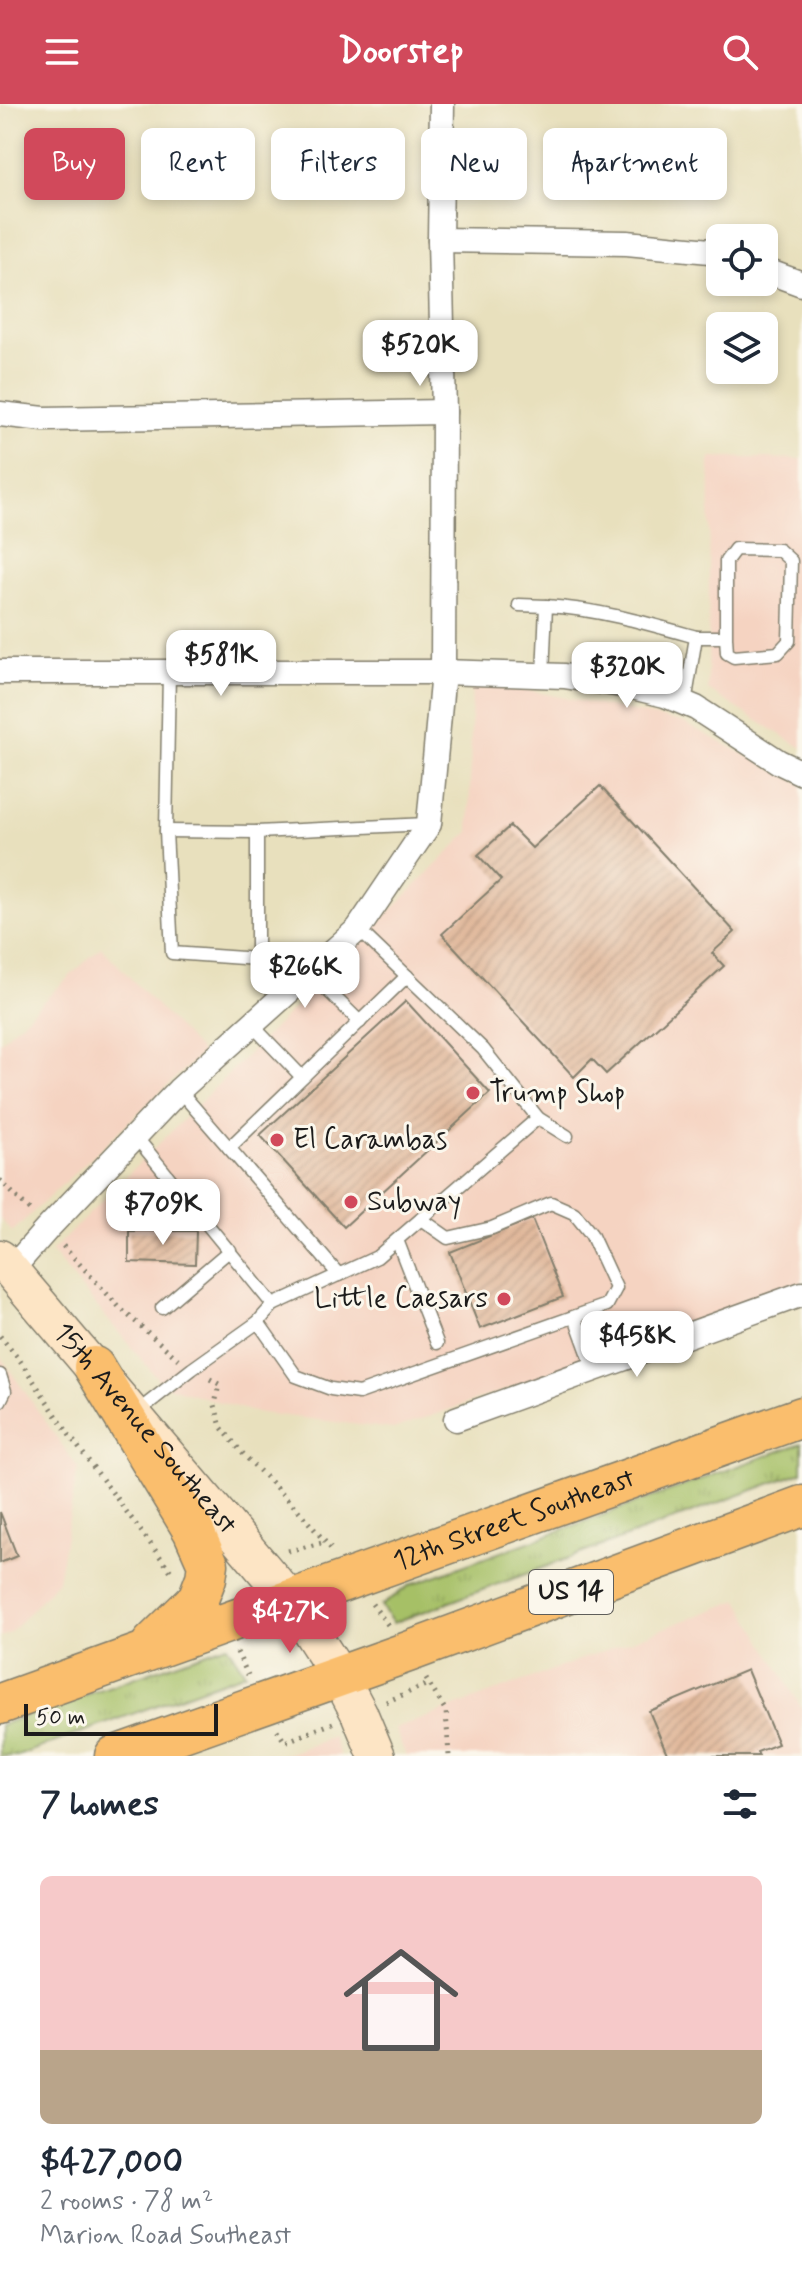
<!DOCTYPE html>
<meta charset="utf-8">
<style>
:root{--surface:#fff;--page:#f2f2f3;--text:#1f2937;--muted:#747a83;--line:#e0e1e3;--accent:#d1495b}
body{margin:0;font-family:Mynerve,sans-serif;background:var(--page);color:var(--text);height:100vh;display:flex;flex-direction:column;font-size:30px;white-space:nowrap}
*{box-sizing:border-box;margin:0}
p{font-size:26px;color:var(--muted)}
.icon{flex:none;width:44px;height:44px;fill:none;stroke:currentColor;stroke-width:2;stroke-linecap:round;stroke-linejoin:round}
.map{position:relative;height:1652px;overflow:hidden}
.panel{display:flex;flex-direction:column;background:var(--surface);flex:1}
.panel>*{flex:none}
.top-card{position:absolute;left:24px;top:24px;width:754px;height:72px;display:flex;gap:16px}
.buttons{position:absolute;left:706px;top:120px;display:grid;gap:16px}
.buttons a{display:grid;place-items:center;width:72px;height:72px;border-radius:12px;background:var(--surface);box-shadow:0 4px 12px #0003;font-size:40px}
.scale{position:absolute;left:24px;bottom:20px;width:194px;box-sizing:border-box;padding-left:8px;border:4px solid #1c1c1c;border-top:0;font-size:22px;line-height:28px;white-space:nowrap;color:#1c1c1c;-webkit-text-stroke:6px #fbf7ec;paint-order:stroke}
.price{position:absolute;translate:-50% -68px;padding:0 18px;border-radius:16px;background:#fff;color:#222;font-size:26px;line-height:52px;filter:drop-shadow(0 2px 4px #0008)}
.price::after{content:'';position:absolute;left:50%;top:48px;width:24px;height:18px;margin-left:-12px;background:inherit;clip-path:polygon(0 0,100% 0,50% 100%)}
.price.current{background:var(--accent);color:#fff}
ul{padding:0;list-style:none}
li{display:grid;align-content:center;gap:16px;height:424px;padding:0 40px}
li+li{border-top:2px solid var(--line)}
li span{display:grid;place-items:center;height:248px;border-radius:12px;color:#555}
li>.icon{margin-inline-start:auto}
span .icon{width:144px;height:144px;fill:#fffc;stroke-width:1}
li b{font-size:34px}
h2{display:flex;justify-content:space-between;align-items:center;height:96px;padding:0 40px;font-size:34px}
.pill{padding:0 28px;border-radius:12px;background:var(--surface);box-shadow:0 4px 12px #0003;font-size:28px;line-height:72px}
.pill.current{background:var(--accent);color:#fff}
header{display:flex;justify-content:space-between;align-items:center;height:104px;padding:0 40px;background:var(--accent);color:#fff;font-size:36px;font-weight:700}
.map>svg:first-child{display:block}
.built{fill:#f5d3c1}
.grass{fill:url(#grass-tufts);stroke:#616e41;stroke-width:2}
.building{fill:url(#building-hatch)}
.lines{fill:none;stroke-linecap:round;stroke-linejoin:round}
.lane-casing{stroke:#827e6c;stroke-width:15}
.street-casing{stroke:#827e6c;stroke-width:27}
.secondary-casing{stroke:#827e6c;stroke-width:39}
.primary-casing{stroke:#827e6c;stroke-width:43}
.path{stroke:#827e6c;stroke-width:5;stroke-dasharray:2 6;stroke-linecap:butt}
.lane{stroke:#fff;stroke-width:12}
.street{stroke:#fff;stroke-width:24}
.secondary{stroke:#fde5c5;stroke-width:36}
.primary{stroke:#fabe6d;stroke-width:40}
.poi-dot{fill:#d1495b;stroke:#fbf7ec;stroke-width:3}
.labels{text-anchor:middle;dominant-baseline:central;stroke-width:6;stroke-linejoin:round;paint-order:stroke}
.shield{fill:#fbf7ec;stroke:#5f5e5a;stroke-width:2}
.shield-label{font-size:26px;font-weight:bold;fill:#1c1c1c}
.poi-label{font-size:28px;fill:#1c1c1c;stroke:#fbf7ec;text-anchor:start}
.street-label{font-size:28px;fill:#1c1c1c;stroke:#fbf7ec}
</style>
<header><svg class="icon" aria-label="menu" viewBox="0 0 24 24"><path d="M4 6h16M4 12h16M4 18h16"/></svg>Doorstep<svg class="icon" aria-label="search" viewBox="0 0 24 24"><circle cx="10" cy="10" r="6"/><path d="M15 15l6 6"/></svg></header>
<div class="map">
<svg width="802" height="1652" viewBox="0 0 802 1652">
<defs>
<pattern id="grass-tufts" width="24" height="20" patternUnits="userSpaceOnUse" patternTransform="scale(2)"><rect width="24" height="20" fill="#a6c066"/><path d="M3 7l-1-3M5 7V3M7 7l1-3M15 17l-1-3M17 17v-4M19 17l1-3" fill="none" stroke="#8ea458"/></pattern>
<pattern id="building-hatch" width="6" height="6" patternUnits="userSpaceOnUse" patternTransform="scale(2)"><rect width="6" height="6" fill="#e0b79a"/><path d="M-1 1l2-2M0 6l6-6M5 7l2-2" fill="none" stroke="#c09d84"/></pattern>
</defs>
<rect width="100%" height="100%" fill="#fbf7ec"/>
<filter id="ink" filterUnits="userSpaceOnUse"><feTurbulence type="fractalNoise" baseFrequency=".0125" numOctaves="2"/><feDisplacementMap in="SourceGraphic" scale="16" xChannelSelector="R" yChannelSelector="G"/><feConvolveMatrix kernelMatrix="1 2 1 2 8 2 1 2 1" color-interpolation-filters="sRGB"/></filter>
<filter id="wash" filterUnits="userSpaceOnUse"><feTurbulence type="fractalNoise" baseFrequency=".006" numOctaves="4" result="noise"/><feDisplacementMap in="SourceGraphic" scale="32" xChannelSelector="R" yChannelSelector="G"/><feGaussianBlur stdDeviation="1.8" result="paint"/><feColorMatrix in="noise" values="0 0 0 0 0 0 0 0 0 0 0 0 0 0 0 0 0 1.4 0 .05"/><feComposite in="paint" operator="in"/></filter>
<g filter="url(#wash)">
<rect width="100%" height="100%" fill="#e8e0bd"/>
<!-- built -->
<g class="built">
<path d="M 710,353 L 802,355 L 802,644 L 708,586 Z"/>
<path d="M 472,575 L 682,618 L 802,680 L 802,1184 L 393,1325 L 253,1308 L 163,1281 L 51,1148 L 469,728 Z"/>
<path d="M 101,843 L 202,949 L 12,1128 L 0,1115 L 0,938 Z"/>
<path d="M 0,1252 L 78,1364 L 58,1477 L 9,1530 L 0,1533 Z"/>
<path d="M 739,1496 L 802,1605 L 802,1652 L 406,1652 L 395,1625 Z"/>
<path d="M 333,1633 L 340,1652 L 281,1652 Z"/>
</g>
<!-- grass -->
<g class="grass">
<path d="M 802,1339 L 802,1368 L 393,1519 L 381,1502 L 410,1481 Z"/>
<path d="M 227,1541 L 245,1569 L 17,1652 L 0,1652 L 0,1621 Z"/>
</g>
<g id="blocks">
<!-- building -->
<g class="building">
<path d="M 600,682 L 735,828 L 712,849 L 724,862 L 606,970 L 592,955 L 574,973 L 442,830 L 501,776 L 478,751 L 510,722 L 532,744 Z"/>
<path d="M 406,897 L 490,989 L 344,1123 L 260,1031 Z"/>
<path d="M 532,1115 L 563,1193 L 480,1225 L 450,1148 Z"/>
<path d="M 129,1127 L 196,1127 L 195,1160 L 129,1158 Z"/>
<path d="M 0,1408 L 17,1452 L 0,1459 Z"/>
<path d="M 747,1566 L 778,1640 L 757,1648 L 759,1652 L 668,1652 L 649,1607 Z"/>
</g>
</g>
</g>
<g filter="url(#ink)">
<use href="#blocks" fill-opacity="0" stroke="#827e6c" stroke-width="2"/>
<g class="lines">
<defs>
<g id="lane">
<path d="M 519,501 L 546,502"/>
<path d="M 696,533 L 726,533 L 726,457 L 735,445 L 779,446 L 791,457 L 789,537 L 778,549 L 734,553 L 727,549 L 726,533"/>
<path d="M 169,569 L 166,727 L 172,849 L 257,855 L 257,728"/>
<path d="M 543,571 L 546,502 C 598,505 646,519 696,533 L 685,599"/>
<path d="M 166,727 L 257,728 L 427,720"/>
<path d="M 358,825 L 483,945 L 538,1014 L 567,1032"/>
<path d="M 310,869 L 360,918"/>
<path d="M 252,921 L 302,973"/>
<path d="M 179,986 L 339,1171"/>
<path d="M 136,1033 L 273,1201"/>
<path d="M 229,1044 L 407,872"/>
<path d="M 397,1136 L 437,1239"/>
<path d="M 162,1204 L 230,1146"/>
<path d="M 575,1213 L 594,1265"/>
<path d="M 258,1218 L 296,1272 L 331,1285 L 359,1289 L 607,1201 L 616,1184 L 591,1130 L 574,1109 L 551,1099 L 492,1124 L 448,1134 L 421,1115"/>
<path d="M 0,1271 L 5,1287 L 0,1297"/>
<path d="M 137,1308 L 192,1265 L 258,1218 L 273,1201 L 377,1153 L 538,1014"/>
</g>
<g id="street">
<path d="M 440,136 L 627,139 L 720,148"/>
<path d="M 764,166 L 802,180"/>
<path d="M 0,310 L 44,315 L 444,308"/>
<path d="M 0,568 L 443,568 L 564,572 L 628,582 L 665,591 L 696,604 L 779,658 L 802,669"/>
<path d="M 11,1166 L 47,1125 L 179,986 L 358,825 L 429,720 L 443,568 L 444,308 L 440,136 L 442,0"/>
<path d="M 456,1315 L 802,1190"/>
</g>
<g id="secondary">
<path id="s1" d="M 0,1154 L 291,1497 L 340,1573 L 359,1609 L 377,1652"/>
</g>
<g id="primary">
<path d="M 94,1263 L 193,1426 L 208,1460 L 206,1474 L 198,1495 L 152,1540"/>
<path id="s2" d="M 0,1600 L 802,1313"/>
<path d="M 115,1652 L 408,1548 L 802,1402"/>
</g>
</defs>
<!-- lane casing -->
<use href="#lane" class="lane-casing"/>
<!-- street casing -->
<use href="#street" class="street-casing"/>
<!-- secondary casing -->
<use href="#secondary" class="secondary-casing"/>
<!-- primary casing -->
<use href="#primary" class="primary-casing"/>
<!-- path -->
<g class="path">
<path d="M 0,1076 L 31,1108"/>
<path d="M 63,1142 L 121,1205 L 178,1255"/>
<path d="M 0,1232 L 21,1258 L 70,1332 L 173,1470"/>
<path d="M 210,1275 L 219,1280 L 215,1301 L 221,1323 L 244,1351 L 298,1406 L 333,1447"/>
<path d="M 288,1447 L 326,1438"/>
<path d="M 372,1500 L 388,1521"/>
<path d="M 237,1548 L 248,1571"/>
<path d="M 426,1575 L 446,1607 L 449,1652"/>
<path d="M 386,1598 L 430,1579"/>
<path d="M 277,1626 L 285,1638 L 333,1619"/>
</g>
<!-- lane -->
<use href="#lane" class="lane"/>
<!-- street -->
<use href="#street" class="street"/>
<!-- secondary -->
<use href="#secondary" class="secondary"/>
<!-- primary -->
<use href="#primary" class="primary"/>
</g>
</g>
<!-- markers -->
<g class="poi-dot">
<circle cx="473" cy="989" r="8"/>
<circle cx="277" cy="1036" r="8"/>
<circle cx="351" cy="1098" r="8"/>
<circle cx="504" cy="1195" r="8"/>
</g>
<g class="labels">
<!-- shield labels -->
<rect class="shield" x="529" y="1466" width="84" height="44" rx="6"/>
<g class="shield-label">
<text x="571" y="1488">US 14</text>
</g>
<!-- poi labels -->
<g class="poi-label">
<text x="489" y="989">Trump Shop</text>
<text x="293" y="1036">El Carambas</text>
<text x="367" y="1098">Subway</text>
<text x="488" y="1195" text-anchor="end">Little Caesars</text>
</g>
<!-- street labels -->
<g class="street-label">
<text stroke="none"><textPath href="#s1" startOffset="224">15th Avenue Southeast</textPath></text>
<text stroke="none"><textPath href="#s2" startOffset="546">12th Street Southeast</textPath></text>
</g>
</g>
</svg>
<div class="buttons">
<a><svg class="icon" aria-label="locate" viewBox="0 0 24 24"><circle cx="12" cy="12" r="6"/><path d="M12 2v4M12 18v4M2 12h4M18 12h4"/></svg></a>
<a><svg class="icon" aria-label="layers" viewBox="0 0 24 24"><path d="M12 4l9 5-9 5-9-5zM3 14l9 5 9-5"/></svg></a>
</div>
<div class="scale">50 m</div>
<b class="price" style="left:420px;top:284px">$520K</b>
<b class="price" style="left:221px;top:594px">$581K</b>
<b class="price" style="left:627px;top:606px">$320K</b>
<b class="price" style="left:305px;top:906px">$266K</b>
<b class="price" style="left:163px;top:1143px">$709K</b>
<b class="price" style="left:637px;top:1275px">$458K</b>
<b class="price current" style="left:290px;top:1551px">$427K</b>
<div class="top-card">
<a class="pill current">Buy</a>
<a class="pill">Rent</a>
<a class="pill">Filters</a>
<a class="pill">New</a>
<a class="pill">Apartment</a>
</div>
</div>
<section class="panel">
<h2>7 homes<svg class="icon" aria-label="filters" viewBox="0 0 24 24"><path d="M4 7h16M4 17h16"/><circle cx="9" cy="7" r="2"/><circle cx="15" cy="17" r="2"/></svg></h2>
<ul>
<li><span style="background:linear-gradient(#f6c9c9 70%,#b9a48a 0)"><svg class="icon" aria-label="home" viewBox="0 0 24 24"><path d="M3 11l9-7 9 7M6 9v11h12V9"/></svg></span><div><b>$427,000</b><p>2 rooms · 78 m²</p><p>Marion Road Southeast</p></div></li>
</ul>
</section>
